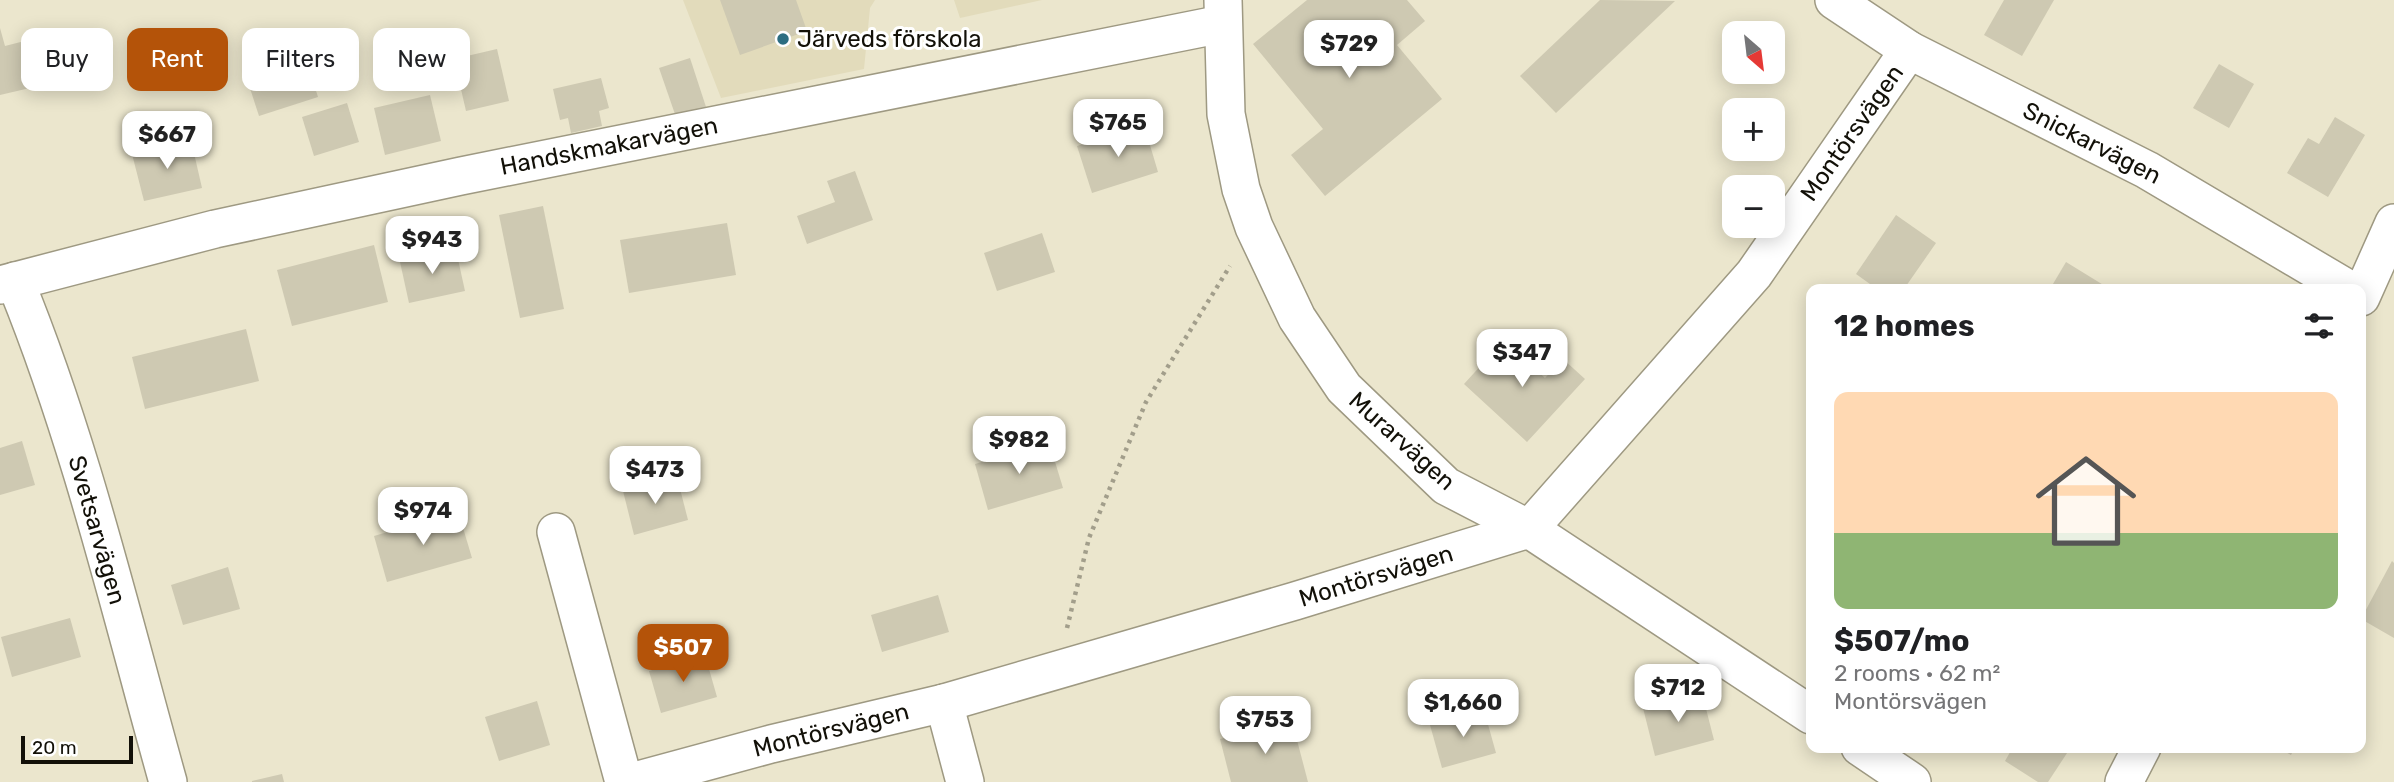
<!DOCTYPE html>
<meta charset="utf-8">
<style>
:root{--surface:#fff;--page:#f2f2f2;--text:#202124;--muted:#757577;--line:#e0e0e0;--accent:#b45309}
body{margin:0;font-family:Rubik,sans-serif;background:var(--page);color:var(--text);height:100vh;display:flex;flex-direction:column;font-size:26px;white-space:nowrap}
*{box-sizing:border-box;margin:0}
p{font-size:23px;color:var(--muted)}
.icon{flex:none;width:38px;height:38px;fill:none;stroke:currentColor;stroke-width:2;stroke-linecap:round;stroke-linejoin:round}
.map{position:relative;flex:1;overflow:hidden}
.drawer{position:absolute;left:1806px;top:284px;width:560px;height:469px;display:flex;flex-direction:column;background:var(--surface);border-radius:14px;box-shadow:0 4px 18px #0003}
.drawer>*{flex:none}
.banner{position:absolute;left:21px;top:28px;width:665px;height:63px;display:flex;gap:14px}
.needle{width:46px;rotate:152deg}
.buttons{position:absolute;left:1722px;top:21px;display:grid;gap:14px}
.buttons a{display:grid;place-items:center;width:63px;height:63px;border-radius:14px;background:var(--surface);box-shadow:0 4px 18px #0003;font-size:35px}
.scale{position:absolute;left:21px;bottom:18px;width:112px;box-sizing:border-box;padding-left:7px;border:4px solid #121008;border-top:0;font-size:19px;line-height:24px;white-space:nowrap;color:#121008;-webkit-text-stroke:5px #fff;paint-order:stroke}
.price{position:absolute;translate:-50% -60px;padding:0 16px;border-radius:14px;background:#fff;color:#222;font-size:23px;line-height:46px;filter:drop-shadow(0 2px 4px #0008)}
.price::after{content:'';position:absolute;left:50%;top:42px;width:21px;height:16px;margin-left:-10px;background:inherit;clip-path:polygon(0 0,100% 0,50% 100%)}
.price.active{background:var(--accent);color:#fff}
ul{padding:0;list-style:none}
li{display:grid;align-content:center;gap:14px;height:371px;padding:0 28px}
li+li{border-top:2px solid var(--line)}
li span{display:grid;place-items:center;height:217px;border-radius:14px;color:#555}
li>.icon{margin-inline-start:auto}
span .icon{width:126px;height:126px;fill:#fffc;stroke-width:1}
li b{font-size:30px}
h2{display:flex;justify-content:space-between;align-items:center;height:84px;padding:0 28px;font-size:30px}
.chip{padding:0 24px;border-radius:14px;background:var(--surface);box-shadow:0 4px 18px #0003;font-size:24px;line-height:63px}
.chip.active{background:var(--accent);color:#fff}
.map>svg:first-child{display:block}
.built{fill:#e2dbbb}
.building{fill:#cec9b2}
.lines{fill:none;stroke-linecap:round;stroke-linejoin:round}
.minor-casing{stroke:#9e9982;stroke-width:40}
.path{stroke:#a29e8b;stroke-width:4.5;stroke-dasharray:3.5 5;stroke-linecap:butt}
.minor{stroke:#fff;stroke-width:37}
.poi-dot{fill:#2c6d81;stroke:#fff;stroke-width:2.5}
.labels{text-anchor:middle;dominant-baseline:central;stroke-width:6;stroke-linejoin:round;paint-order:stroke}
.poi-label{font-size:24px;fill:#121008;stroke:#fff;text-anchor:start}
.street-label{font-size:24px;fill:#121008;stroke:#fff}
</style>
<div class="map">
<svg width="2394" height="782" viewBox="0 0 2394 782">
<rect width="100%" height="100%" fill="#ebe6cd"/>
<!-- built -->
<g class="built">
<path d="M 683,0 L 875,0 L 870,8 L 864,69 L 721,98 Z"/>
<path d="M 954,0 L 1042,0 L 960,18 Z"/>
</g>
<!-- building -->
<g class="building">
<path d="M 720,0 L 796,0 L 807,31 L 740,55 Z"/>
<path d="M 1307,0 L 1407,0 L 1425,21 L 1397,45 L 1442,99 L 1325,196 L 1291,155 L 1323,129 L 1253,44 Z"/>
<path d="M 1600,0 L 1675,1 L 1556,113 L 1520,76 Z"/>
<path d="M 2004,0 L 2054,0 L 2022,56 L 1984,35 Z"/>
<path d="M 0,28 L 5,46 L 52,34 L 64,80 L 0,95 Z"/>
<path d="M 497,49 L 509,101 L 466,111 L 454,59 Z"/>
<path d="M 304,53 L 318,97 L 259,116 L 245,73 Z"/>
<path d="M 690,58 L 707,110 L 677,120 L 659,68 Z"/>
<path d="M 2219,64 L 2254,84 L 2229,128 L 2193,108 Z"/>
<path d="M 601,78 L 609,108 L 599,111 L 602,126 L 571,133 L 568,118 L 560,120 L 553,89 Z"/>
<path d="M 430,95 L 441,141 L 385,155 L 374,108 Z"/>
<path d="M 347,103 L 359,142 L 314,156 L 302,117 Z"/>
<path d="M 2335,117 L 2365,135 L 2328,197 L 2287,173 L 2308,138 L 2319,144 Z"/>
<path d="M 1144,125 L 1158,172 L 1092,193 L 1077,146 Z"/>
<path d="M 191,140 L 202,188 L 144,201 L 132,154 Z"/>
<path d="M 855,171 L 873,220 L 807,244 L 797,216 L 835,202 L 827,181 Z"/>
<path d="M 543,206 L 564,309 L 520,318 L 499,215 Z"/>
<path d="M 1896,215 L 1936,243 L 1904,289 L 1877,289 L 1856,274 Z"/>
<path d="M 727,223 L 736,275 L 629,293 L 620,240 Z"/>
<path d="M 1042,233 L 1055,272 L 997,291 L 984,253 Z"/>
<path d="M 374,245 L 388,302 L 292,326 L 277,270 Z"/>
<path d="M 456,250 L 465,291 L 409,303 L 400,262 Z"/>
<path d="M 2066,262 L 2105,286 L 2103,289 L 2050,289 Z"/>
<path d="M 246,329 L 259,381 L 145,409 L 132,357 Z"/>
<path d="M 1504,340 L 1545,378 L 1563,359 L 1585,379 L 1527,442 L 1464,384 Z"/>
<path d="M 22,441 L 35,485 L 0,495 L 0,448 Z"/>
<path d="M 1049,442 L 1063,488 L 988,510 L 975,464 Z"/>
<path d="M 677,477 L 688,520 L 634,535 L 623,491 Z"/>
<path d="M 458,511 L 472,558 L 387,582 L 374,536 Z"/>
<path d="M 2392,561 L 2394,563 L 2394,638 L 2361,619 Z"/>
<path d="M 228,567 L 240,609 L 183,625 L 171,585 Z"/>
<path d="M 938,595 L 949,632 L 882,652 L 871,615 Z"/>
<path d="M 70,618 L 81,657 L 12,677 L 1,637 Z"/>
<path d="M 705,655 L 717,697 L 661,713 L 649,671 Z"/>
<path d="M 1702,693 L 1714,740 L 1655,756 L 1643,708 Z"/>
<path d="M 537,701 L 550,745 L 499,761 L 485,717 Z"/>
<path d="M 1484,710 L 1496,753 L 1442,768 L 1430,725 Z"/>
<path d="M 1292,721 L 1308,782 L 1231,782 L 1220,739 Z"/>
<path d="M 2013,747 L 2071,747 L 2048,782 L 2038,782 L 2005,761 Z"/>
<path d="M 2277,747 L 2295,747 L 2291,755 Z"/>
<path d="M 282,774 L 284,782 L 252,782 L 252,781 Z"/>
</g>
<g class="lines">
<defs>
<g id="minor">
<path d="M 1223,0 L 1226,114 L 1241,189 L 1254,227 L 1297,318 L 1344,388 L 1446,486 L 1529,529 L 1811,715"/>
<path d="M 1834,0 L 1909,50 L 2147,170 L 2348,289"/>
<path d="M 15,281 C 81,442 121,614 168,782"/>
<path d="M 0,285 L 215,229 L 461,176 L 1222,24"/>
<path d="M 2361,297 L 2394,223"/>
<path d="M 556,532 L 624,782"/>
<path d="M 944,703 L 965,782"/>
<path d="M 1860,747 L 1912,782"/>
<path d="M 631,782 L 771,744 L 944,703 L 1295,601 L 1529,529 L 1754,274 L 1909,50"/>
<path d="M 2124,782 L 2142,747"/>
</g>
</defs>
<!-- minor casing -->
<use href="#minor" class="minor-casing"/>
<!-- path -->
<path class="path" d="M 1067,628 L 1089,538 L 1146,402 L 1230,266"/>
<!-- minor -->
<use href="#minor" class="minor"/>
</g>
<!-- markers -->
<circle class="poi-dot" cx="783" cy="39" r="7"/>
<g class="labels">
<!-- poi labels -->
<g class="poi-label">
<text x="797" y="39">Järveds förskola</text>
</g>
<!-- street labels -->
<g class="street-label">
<text transform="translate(1852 133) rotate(-55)">Montörsvägen</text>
<text transform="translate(2092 143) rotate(27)">Snickarvägen</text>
<text transform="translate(609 146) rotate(-11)">Handskmakarvägen</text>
<text transform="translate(1402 441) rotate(42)">Murarvägen</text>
<text transform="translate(97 530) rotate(74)">Svetsarvägen</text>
<text transform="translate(1376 576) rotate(-17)">Montörsvägen</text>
<text transform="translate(831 730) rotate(-14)">Montörsvägen</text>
</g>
</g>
</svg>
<div class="buttons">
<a><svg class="needle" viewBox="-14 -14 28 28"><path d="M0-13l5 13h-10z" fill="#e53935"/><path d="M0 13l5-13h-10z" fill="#757577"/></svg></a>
<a>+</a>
<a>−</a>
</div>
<div class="scale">20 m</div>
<b class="price" style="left:1349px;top:80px">$729</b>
<b class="price" style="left:1118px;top:159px">$765</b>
<b class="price" style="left:167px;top:171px">$667</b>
<b class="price" style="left:432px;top:276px">$943</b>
<b class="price" style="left:1522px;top:389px">$347</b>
<b class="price" style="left:1019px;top:476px">$982</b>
<b class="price" style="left:655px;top:506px">$473</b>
<b class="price" style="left:423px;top:547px">$974</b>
<b class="price active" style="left:683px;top:684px">$507</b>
<b class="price" style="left:1678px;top:724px">$712</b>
<b class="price" style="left:1463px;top:739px">$1,660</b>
<b class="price" style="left:1265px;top:756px">$753</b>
<div class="banner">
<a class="chip">Buy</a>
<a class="chip active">Rent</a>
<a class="chip">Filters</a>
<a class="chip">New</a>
</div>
<section class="drawer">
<h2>12 homes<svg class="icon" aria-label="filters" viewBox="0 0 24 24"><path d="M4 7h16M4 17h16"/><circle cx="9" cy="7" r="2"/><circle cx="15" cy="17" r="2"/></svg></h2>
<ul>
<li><span style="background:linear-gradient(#ffd9b3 65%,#8fb573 0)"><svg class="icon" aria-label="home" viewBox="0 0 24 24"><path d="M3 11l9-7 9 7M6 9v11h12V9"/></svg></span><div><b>$507/mo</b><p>2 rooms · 62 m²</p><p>Montörsvägen</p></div></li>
</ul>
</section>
</div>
